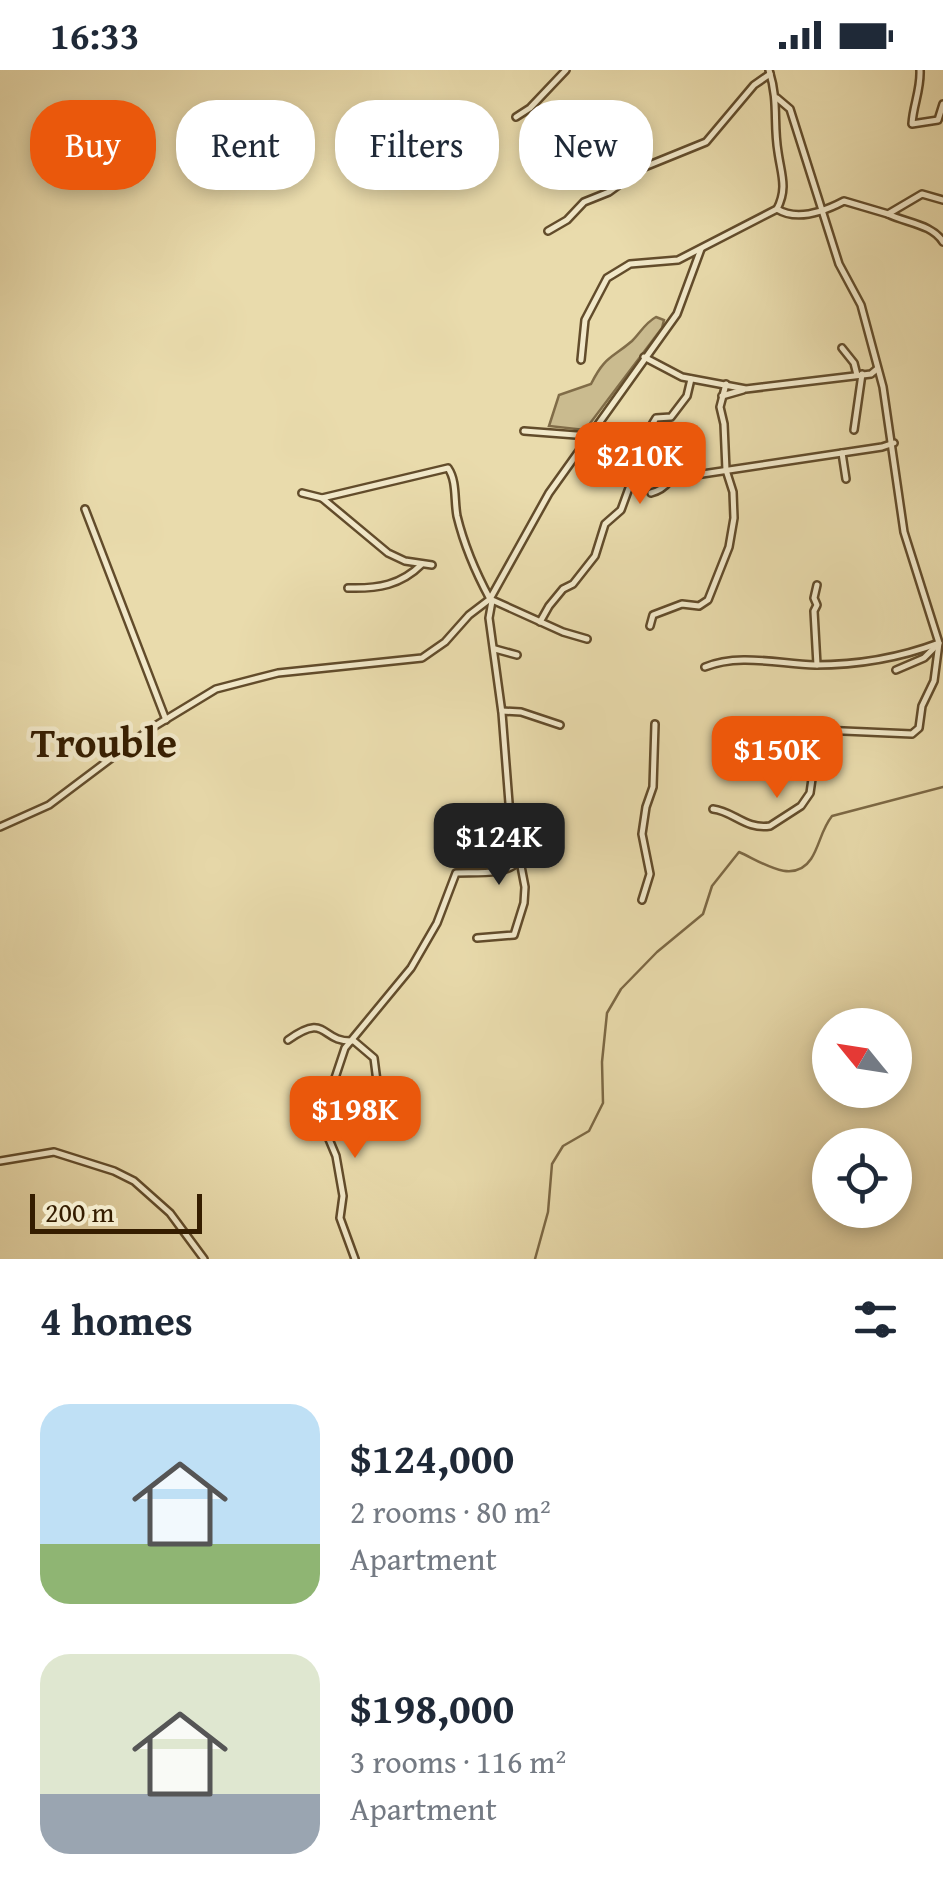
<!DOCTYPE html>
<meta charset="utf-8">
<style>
:root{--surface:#fff;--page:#f6f6f7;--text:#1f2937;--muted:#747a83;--accent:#ea580c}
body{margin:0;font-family:"Gentium Book Plus",serif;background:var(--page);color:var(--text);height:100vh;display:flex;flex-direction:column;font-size:38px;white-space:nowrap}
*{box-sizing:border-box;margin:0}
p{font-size:32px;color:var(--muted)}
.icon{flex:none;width:55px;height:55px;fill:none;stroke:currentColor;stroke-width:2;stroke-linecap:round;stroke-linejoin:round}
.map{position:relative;height:1189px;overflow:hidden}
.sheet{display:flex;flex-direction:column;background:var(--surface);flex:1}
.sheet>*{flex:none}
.guide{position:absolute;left:30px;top:30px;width:885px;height:90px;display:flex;gap:20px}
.needle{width:65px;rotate:300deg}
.tools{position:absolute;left:812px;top:938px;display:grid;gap:20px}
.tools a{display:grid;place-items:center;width:100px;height:100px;border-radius:50%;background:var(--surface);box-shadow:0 5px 15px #0003;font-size:50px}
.scale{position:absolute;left:30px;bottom:25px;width:172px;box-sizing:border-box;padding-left:10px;border:5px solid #351d00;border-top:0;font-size:28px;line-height:35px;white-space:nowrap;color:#351d00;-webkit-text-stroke:8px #f1e8c9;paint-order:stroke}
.price{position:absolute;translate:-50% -85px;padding:0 22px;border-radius:20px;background:var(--accent);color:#fff;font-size:32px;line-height:65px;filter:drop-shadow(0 2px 5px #0008)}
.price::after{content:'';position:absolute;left:50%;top:60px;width:30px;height:22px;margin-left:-15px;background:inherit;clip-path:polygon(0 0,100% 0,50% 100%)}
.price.current{background:#222;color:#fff}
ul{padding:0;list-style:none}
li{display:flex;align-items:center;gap:30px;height:250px;padding:0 40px}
li span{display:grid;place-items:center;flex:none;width:280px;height:200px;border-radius:30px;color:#555}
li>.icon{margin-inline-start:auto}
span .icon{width:120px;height:120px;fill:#fffc;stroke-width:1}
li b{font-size:42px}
h2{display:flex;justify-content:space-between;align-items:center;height:120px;padding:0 40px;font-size:42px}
.pill{padding:0 35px;border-radius:40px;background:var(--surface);box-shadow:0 5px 15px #0003;font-size:35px;line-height:90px}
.pill.current{background:var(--accent);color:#fff}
.status{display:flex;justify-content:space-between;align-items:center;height:70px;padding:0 50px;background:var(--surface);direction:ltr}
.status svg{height:28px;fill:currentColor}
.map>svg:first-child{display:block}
.green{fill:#cabb8f;stroke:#806c48;stroke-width:2.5}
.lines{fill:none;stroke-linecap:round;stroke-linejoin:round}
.stream{stroke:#7c6844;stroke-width:2.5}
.minor-casing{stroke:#624c2b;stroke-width:10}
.minor{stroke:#f1e8c9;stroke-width:5}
.labels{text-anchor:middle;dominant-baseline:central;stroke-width:9;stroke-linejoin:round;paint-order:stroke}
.district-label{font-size:42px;font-weight:bold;fill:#351d00;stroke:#f1e8c9}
</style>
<div class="status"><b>16:33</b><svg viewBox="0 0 49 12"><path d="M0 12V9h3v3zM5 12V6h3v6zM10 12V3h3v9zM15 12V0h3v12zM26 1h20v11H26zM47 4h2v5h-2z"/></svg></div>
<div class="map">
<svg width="943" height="1189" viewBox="0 0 943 1189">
<rect width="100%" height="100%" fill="#e9dbac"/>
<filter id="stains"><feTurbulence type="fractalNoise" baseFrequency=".002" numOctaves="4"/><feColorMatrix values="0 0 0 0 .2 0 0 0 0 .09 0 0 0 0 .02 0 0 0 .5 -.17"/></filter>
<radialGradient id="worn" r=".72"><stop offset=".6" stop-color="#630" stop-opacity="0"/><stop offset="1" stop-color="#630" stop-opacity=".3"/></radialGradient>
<!-- green -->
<path class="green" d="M 656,247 L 664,250 L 662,258 L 585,360 L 549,356 L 559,325 L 591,314 C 605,286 611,289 632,271 C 641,262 645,253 656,247 Z"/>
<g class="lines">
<!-- stream -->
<path class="stream" d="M 535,1189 L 548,1142 L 552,1094 L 563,1076 L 589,1061 L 603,1033 L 602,992 L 607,943 L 621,919 L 657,882 L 703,844 L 712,816 L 739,782 C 760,791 793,816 811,789 C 820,775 821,760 832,746 L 943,717"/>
<defs>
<g id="minor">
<path d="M 920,0 C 921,20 913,35 912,54 L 938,50 L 943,34"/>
<path d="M 777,28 L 790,39 L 839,194 L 861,235 L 883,317 L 904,462 L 939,573 L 934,611 L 922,636 L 919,658 L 912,664 L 821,660"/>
<path d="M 516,47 L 530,38 L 566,0"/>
<path d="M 777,139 C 798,152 825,141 844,131 L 888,144 L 922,124 L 943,130"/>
<path d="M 888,144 C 906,153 932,154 943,172"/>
<path d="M 548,161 L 567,150 L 584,132 L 609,122 L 642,98 L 706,72 L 754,15 L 770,4"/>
<path d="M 842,278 L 854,293 L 857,305"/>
<path d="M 644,287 L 682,307 L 746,319 L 871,304 L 877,299"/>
<path d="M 581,290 L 585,250 L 607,208 L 630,194 L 678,190 L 777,139 C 788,118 781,104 778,82 C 773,52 779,32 769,0"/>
<path d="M 722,326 L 743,320"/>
<path d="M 854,360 L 862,304"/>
<path d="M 524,361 L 589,366"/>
<path d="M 633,383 L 649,388 L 665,403 L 689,406 L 882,377 L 894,373"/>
<path d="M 842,383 L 846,409"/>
<path d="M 302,423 L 322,428"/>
<path d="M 651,423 C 674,417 675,397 686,379"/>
<path d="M 85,439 L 166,650"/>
<path d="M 432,495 L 405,491 L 388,483 L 322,428 L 448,398 C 457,411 454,430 457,446 C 464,475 476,503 490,529 L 563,562 L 587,569"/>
<path d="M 348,518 C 378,519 401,515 422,494"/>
<path d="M 540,552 L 549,536 L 563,519 L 573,514 L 595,486 L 605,454 L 621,440 L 633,407 L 628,392 L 633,383 L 631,369 L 645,366 L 656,348 L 671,347 L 687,326 L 691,309"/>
<path d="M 650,556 L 653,545 L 682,534 L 699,536 L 708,530 L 729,477 L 734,448 L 733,422 L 726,400 L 724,354 L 720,337 L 726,314"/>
<path d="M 495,579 L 517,585"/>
<path d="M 817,595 L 814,541 L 817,535 L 814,528 L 817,515"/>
<path d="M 705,597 C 739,583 779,594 815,595 C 858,595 899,588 939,573"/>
<path d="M 896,600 L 924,588 L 937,575"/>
<path d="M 502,641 L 521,642 L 560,655"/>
<path d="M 713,739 C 733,741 746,760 770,756 L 801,736 L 810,723 L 815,688 L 824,677"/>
<path d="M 0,757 L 49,735 L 150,659 L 216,619 L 278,603 L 422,588 L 445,572 L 469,545 L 490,529 L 549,423 L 677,244 L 701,179"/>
<path d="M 642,830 L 650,804 L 642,764 L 646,737 L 653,717 L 655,654"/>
<path d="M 477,868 L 514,865 L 524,833 L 525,817 L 509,733 L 502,643 L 489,548 L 492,531"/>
<path d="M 288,970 C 329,941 319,973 354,971 L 374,988 L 379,1027"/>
<path d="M 0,1091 L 54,1082 L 114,1101 L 134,1111 L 170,1143 L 204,1189"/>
<path d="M 355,1189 L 340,1148 L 343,1126 L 336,1086 L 321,1050 L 345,978 L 411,898 L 437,853 L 456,803 C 476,802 506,806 520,790"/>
</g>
</defs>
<!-- minor casing -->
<use href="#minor" class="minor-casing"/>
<!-- minor -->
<use href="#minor" class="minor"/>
</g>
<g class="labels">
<!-- district labels -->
<g class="district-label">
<text x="104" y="671">Trouble</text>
</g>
</g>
<rect width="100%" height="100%" filter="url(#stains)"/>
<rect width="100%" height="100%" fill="url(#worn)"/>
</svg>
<div class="tools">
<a><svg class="needle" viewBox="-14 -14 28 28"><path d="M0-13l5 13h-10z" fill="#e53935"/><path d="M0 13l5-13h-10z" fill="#747a83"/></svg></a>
<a><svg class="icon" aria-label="locate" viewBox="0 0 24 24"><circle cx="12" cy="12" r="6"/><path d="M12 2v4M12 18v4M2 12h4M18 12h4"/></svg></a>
</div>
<div class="scale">200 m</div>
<b class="price" style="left:640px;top:437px">$210K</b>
<b class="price" style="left:777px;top:731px">$150K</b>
<b class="price current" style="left:499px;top:818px">$124K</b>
<b class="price" style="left:355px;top:1091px">$198K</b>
<div class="guide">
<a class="pill current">Buy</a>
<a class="pill">Rent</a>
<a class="pill">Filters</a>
<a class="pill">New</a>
</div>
</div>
<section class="sheet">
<h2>4 homes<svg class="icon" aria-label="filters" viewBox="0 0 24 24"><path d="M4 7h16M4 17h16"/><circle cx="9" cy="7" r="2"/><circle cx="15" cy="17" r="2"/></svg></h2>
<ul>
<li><span style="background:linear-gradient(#bfe0f5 70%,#8fb573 0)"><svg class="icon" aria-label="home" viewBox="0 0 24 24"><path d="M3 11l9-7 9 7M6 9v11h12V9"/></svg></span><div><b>$124,000</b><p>2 rooms · 80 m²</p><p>Apartment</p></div></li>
<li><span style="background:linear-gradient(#dfe7d0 70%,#9aa5b1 0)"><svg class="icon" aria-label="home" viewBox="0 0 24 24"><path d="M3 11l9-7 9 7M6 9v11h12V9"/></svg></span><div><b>$198,000</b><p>3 rooms · 116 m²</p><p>Apartment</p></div></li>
</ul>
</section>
